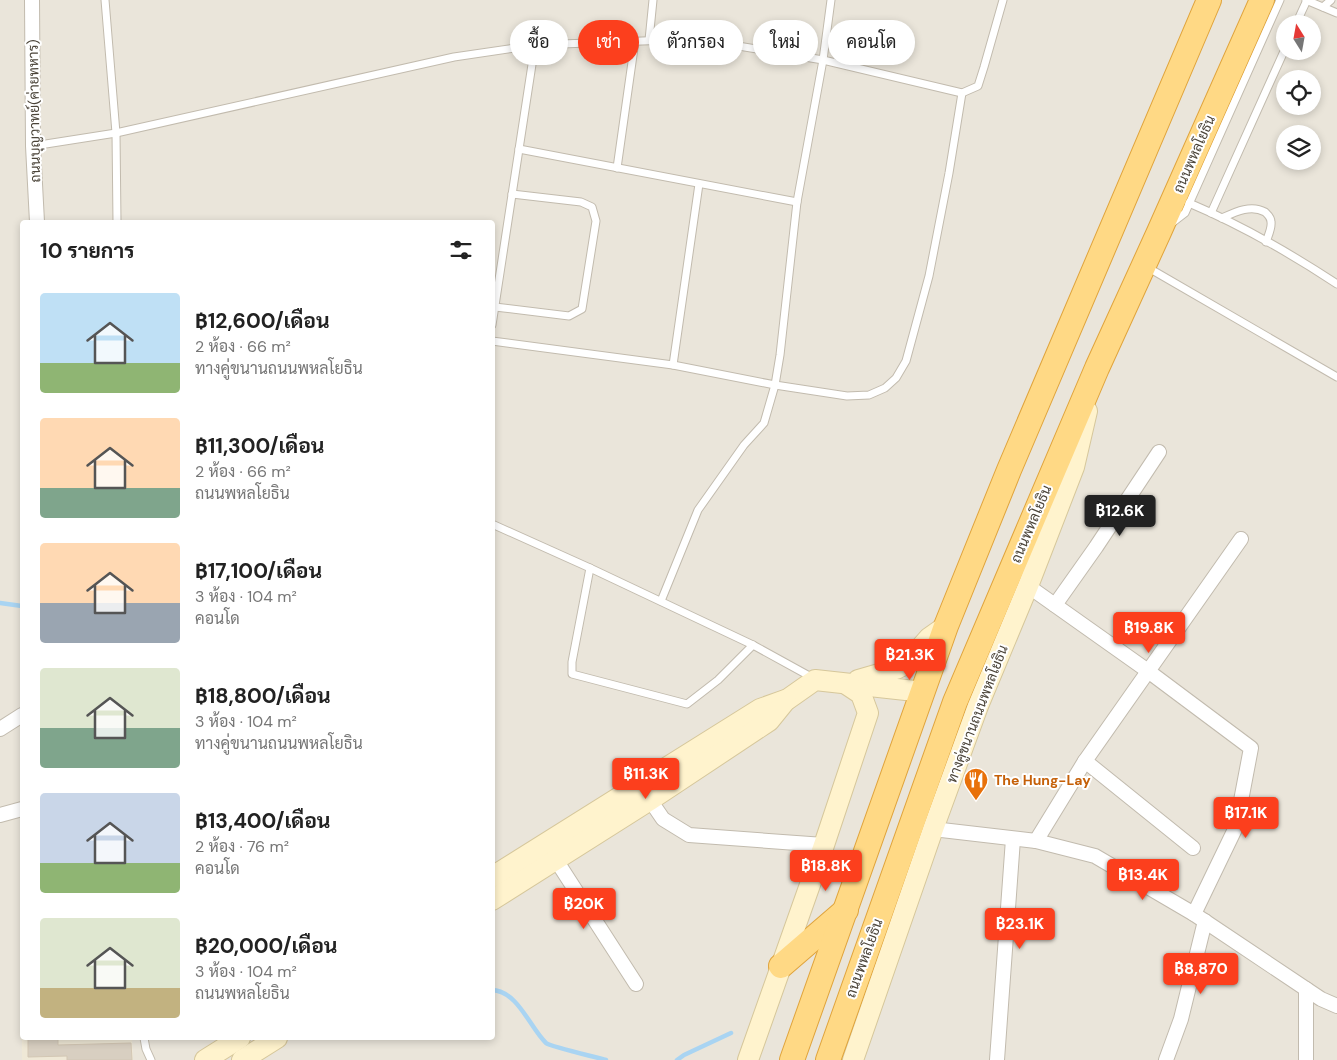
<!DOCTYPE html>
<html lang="th">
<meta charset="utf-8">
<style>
:root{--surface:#fff;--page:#f6f6f6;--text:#222;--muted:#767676;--accent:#fc3f1d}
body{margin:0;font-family:"DM Sans",Sarabun,sans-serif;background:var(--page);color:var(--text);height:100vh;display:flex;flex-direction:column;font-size:19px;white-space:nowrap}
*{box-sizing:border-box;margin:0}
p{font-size:16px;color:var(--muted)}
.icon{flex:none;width:28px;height:28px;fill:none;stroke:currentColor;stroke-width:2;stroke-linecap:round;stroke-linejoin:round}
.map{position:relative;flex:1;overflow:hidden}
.side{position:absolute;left:20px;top:220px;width:475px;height:820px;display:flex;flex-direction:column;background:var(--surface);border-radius:5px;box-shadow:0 2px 8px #0003}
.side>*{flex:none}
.top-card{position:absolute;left:510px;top:20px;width:475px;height:45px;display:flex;gap:10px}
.needle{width:32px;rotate:349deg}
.controls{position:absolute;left:1276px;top:15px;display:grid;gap:10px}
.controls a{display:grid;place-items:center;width:45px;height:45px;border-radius:50%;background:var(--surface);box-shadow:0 2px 8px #0003;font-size:25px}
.price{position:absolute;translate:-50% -42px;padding:0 11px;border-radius:5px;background:var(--accent);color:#fff;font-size:16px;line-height:32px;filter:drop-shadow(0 1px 2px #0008)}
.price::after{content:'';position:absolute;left:50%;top:30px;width:15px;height:11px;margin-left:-8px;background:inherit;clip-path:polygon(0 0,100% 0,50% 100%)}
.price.on{background:#222;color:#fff}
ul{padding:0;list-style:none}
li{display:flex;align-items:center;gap:15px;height:125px;padding:0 20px}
li span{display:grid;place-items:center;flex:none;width:140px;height:100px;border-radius:5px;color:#555}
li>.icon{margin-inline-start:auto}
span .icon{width:60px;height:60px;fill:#fffc;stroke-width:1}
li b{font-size:21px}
h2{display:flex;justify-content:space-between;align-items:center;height:60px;padding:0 20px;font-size:21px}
.tag{padding:0 18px;border-radius:22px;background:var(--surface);box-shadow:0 2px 8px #0003;font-size:18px;line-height:45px}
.tag.on{background:var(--accent);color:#fff}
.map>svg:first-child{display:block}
.residential{fill:#eae5da;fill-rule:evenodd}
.education{fill:#efe8d6}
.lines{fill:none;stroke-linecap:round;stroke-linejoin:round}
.stream{stroke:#a9d4f2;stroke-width:4.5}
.building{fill:#d8cfc1;stroke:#d3c7b4}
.service-casing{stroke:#c2bbae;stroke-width:9}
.minor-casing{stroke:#c2bbae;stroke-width:16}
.secondary-casing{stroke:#d6c79b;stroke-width:22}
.trunk-casing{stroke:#e0a43c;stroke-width:26}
.service{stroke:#fff;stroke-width:7}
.minor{stroke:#fff;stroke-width:14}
.secondary{stroke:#fff3cd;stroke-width:20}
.trunk{stroke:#ffd985;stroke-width:24}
.labels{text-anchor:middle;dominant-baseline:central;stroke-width:4;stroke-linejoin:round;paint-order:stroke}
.street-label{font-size:14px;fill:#4b4439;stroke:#fff}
.food-label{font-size:14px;font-weight:bold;fill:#c56008;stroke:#fff;text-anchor:start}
</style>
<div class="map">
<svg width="1337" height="1060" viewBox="0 0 1337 1060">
<rect width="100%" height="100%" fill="#f6f3ec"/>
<!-- residential -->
<path class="residential" d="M 0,0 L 1337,0 L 1337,1060 L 0,1060 ZM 1285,24 L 1312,24 L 1312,51 L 1285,51 ZM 1285,79 L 1312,79 L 1312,106 L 1285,106 ZM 1285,134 L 1312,134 L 1312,161 L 1285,161 ZM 22,222 L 492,222 L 492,1038 L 22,1038 Z"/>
<!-- education -->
<path class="education" d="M 21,888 L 22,888 L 22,1038 L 132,1038 L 133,1060 L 22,1060 Z"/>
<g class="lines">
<!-- stream -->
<g class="stream">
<path d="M 0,603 L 22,606"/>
<path d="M 492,990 C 518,991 530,1028 546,1043 C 551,1047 596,1057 606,1060"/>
<path d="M 677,1060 L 684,1055 L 731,1033"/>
</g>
</g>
<!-- building -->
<path class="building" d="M 28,1038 L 58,1038 L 58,1045 L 131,1043 L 132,1060 L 67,1060 L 67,1056 L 28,1057 Z"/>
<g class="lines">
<defs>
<g id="service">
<path d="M 105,0 L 116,133 L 117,222"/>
<path d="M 1306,0 L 1337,13"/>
<path d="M 1323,7 L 1331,0"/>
<path d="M 1296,24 L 1307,0"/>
<path d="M 649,40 L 653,0"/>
<path d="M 33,146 L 116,133 L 454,57 L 535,45 L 696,39 L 823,60 L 962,93 L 978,86 L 984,67 L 1003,0"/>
<path d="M 519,149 L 797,202"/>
<path d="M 617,168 L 635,41"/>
<path d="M 1189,203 C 1241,225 1290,253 1337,284"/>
<path d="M 1211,213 L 1285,49"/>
<path d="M 1222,218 C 1235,212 1251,204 1265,212 C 1268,215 1271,217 1271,222 C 1272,228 1268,236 1266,242"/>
<path d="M 1172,223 L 1185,213 L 1280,0"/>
<path d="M 1147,267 L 1337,377"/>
<path d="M 495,307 L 569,316 L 582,309 L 596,221 L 592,207 L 581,202 L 512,194"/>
<path d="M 492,325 L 535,45"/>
<path d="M 492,341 L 673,365 L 775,385 L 847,396 L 869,395 L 885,388 L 896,378 L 906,361 L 929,276 L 949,173 L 962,93"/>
<path d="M 673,365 L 699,184"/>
<path d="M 492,524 L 590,568 L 753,645 L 813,678"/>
<path d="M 590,568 L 572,662 L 572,674 L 687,704 L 718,680 L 753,645"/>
<path d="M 661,601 L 698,510 L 744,445 L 764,423 L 775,385 L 780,355 L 797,202 L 823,60 L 831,0"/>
<path d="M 144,1038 L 146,1049 L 151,1060"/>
</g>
<g id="minor">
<path d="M 32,0 L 33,146 L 37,222"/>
<path d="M 1028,586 L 1148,671 L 1251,748 L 1236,827 L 1194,914"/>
<path d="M 1055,605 L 1096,547 L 1159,452"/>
<path d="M 0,729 L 22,715"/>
<path d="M 1085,761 L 1193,848"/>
<path d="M 650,800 L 663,819 L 689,835 L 824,845"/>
<path d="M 0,815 L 22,809"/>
<path d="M 933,829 L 1036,841 L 1095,856 L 1194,914 L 1321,999 L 1337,1006"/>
<path d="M 1036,841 L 1085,761 L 1241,539"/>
<path d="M 556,860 L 636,984"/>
<path d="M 997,1060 L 1013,839"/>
<path d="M 1166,1060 L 1181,1019 L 1205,921"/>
<path d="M 1306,1060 L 1306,989"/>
</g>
<g id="secondary">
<path d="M 858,680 L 896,669 L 906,664 L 929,638 L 946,626"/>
<path d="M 492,877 L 760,709 L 788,699 L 815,680 L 924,692"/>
<path d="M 492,900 L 650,800 L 769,721 L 786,700"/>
<path d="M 205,1060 L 240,1038"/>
<path d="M 242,1060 L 277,1038"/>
<path d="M 748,1060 L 824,845 L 868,713 L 861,694 L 846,684"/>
<path d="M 853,1060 L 933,829 L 978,706 L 1028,586 L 1074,467 L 1087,411"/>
</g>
<g id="trunk">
<path d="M 781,966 L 846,910"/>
<path d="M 792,1060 L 946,626 L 1009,470 L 1209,0"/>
<path d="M 828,1060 L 955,702 L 1097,368 L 1159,232 L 1262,0"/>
</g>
</defs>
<!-- service casing -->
<use href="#service" class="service-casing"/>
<!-- minor casing -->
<use href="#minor" class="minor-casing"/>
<!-- secondary casing -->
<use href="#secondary" class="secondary-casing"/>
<!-- trunk casing -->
<use href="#trunk" class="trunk-casing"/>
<!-- service -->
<use href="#service" class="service"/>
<!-- minor -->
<use href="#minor" class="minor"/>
<!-- secondary -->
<use href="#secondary" class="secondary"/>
<!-- trunk -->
<use href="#trunk" class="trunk"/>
</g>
<!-- icons -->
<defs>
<symbol id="restaurant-pin" viewBox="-11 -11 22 30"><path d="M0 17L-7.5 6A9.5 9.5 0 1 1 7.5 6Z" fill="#e8710a" stroke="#fff"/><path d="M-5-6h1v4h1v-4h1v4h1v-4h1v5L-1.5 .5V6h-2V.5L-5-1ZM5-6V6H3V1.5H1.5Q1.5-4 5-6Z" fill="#fff"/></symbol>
</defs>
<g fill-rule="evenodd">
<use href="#restaurant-pin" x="962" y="766" width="28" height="38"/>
</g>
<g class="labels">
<!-- street labels -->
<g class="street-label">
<text transform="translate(34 111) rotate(-91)">ถนนบุญวาทย์(ค่ายทหาร)</text>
<text transform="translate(1194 154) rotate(-66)">ถนนพหลโยธิน</text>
<text transform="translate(1031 524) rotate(-67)">ถนนพหลโยธิน</text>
<text transform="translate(977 714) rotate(-69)">ทางคู่ขนานถนนพหลโยธิน</text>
<text transform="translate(864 958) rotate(-70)">ถนนพหลโยธิน</text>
</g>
<!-- food labels -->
<g class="food-label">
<text x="994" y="780">The Hung-Lay</text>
</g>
</g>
</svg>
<div class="controls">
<a><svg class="needle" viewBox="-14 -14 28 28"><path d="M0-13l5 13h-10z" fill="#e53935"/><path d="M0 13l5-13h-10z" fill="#767676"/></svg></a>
<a><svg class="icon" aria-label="locate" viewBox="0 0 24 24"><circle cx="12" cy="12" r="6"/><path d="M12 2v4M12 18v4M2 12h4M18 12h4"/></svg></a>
<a><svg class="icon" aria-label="layers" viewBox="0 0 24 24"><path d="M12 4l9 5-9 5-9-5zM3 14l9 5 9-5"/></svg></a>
</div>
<b class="price on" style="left:1120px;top:537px">฿12.6K</b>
<b class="price" style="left:1149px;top:654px">฿19.8K</b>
<b class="price" style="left:910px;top:681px">฿21.3K</b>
<b class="price" style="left:646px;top:800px">฿11.3K</b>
<b class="price" style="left:1246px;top:839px">฿17.1K</b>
<b class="price" style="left:826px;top:892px">฿18.8K</b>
<b class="price" style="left:1143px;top:901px">฿13.4K</b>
<b class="price" style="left:584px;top:930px">฿20K</b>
<b class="price" style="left:1020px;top:950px">฿23.1K</b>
<b class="price" style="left:1201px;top:995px">฿8,870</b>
<div class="top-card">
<a class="tag">ซื้อ</a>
<a class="tag on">เช่า</a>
<a class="tag">ตัวกรอง</a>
<a class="tag">ใหม่</a>
<a class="tag">คอนโด</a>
</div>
<section class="side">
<h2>10 รายการ<svg class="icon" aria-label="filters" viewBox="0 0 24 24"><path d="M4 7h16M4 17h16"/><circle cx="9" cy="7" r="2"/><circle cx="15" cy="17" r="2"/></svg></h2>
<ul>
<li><span style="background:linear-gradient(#bfe0f5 70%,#8fb573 0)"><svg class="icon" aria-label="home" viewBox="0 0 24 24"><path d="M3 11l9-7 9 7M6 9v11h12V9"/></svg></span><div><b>฿12,600/เดือน</b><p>2 ห้อง · 66 m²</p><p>ทางคู่ขนานถนนพหลโยธิน</p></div></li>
<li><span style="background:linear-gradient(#ffd9b3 70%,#7fa58c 0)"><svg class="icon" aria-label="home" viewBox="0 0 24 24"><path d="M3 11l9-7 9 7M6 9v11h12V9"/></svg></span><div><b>฿11,300/เดือน</b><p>2 ห้อง · 66 m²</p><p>ถนนพหลโยธิน</p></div></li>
<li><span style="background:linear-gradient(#ffd9b3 60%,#9aa5b1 0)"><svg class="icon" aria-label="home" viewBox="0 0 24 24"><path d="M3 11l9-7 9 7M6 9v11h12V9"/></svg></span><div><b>฿17,100/เดือน</b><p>3 ห้อง · 104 m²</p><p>คอนโด</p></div></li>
<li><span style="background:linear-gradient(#dfe7d0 60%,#7fa58c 0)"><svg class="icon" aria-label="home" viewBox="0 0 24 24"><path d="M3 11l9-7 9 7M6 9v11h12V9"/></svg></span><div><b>฿18,800/เดือน</b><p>3 ห้อง · 104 m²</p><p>ทางคู่ขนานถนนพหลโยธิน</p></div></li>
<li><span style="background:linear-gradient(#c9d6e8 70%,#8fb573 0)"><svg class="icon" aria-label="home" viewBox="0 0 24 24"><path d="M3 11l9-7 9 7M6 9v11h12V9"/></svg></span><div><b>฿13,400/เดือน</b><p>2 ห้อง · 76 m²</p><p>คอนโด</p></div></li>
<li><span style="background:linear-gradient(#dfe7d0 70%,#c2b280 0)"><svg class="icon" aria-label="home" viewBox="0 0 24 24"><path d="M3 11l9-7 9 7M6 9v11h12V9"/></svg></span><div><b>฿20,000/เดือน</b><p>3 ห้อง · 104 m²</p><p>ถนนพหลโยธิน</p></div></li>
</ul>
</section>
</div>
